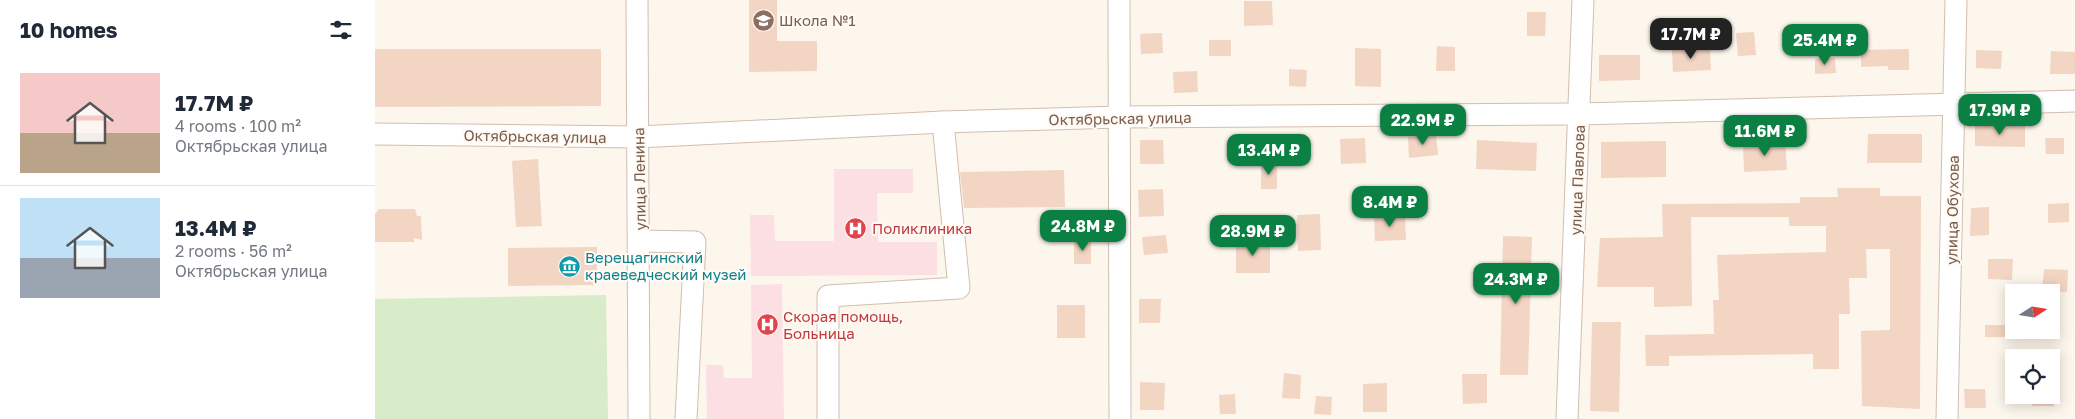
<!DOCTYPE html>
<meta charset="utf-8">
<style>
:root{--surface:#fff;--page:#f2f2f3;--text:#1f2937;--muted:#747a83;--line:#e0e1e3;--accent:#0b8043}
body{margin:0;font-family:"Golos Text",sans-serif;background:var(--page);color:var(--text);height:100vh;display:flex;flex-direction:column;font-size:19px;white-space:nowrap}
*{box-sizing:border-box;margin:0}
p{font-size:16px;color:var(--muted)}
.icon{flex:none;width:28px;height:28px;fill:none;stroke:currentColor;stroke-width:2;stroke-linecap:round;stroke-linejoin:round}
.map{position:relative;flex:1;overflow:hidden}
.drawer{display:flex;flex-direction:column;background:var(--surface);width:375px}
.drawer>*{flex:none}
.needle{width:32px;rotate:78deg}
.buttons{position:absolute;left:1630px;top:284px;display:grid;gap:10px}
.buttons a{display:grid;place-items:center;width:55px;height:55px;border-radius:0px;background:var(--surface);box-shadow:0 2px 12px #0003;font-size:25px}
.price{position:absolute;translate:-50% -42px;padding:0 11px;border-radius:10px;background:var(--accent);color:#fff;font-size:16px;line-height:32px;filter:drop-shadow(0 1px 2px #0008)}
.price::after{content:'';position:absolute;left:50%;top:30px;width:15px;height:11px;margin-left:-8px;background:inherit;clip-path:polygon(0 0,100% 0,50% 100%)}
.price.selected{background:#222;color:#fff}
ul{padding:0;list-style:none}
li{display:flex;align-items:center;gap:15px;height:125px;padding:0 20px}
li+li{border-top:1px solid var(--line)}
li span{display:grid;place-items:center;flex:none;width:140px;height:100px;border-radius:0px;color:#555}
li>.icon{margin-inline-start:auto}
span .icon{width:60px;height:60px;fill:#fffc;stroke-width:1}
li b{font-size:21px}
h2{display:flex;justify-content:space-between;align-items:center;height:60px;padding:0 20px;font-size:21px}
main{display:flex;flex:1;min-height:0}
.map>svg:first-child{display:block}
.medical{fill:#fbdfe3}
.green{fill:#d8ecc9}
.building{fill:#f3d5c3}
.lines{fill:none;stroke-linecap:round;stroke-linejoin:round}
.minor-casing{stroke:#d1beb0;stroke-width:23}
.minor{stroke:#fff;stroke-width:21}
.labels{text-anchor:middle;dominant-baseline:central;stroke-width:4;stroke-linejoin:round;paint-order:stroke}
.education-label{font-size:15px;fill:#785e54;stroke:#fffaf3;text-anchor:start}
.street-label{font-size:15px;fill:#7a5c4d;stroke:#fffaf3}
.health-label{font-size:15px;fill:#be3a42;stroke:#fffaf3;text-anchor:start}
.culture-label{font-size:15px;fill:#0d838f;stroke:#fffaf3;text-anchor:start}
</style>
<main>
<section class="drawer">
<h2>10 homes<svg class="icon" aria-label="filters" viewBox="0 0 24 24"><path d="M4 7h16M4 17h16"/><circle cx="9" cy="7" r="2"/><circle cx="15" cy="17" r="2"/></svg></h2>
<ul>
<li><span style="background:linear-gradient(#f6c9c9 60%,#b9a48a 0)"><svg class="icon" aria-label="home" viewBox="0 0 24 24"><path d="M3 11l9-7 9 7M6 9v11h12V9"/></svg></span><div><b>17.7M ₽</b><p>4 rooms · 100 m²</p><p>Октябрьская улица</p></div></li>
<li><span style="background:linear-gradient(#bfe0f5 60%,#9aa5b1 0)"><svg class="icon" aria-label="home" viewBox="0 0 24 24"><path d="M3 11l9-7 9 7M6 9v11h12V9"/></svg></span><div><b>13.4M ₽</b><p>2 rooms · 56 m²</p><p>Октябрьская улица</p></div></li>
</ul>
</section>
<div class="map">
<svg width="1700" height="419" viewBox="0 0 1700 419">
<rect width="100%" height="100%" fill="#fdf6ec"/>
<!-- medical -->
<g class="medical">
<path d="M 459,169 L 538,169 L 538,193 L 502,193 L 503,242 L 562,242 L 562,275 L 376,276 L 375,215 L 399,215 L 400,241 L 459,241 Z"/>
<path d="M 407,284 L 409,419 L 332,419 L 331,365 L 348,365 L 349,378 L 377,378 L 376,285 Z"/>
</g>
<!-- green -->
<path class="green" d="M 231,295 L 233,419 L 0,419 L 0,299 Z"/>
<!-- building -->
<g class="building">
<path d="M 374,0 L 402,0 L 402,41 L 442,41 L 442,71 L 374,72 Z"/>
<path d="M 869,1 L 897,1 L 898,25 L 869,26 Z"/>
<path d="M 1152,12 L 1171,12 L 1170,36 L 1152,36 Z"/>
<path d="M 1379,32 L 1381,55 L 1363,56 L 1361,33 Z"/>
<path d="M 787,33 L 788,53 L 766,54 L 765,34 Z"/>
<rect x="834" y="40" width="22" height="16"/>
<path d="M 1062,46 L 1080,47 L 1080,71 L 1061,71 Z"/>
<path d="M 980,48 L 1006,49 L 1006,87 L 980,86 Z"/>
<path d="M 0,49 L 226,49 L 226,106 L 0,107 Z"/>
<path d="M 1335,49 L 1336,70 L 1298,72 L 1297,50 Z"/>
<path d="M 1534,49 L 1534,70 L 1513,70 L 1513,66 L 1486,67 L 1486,50 Z"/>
<path d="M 1601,50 L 1627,51 L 1626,69 L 1601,68 Z"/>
<path d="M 1676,51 L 1700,52 L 1700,74 L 1675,74 Z"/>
<path d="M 1224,55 L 1265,55 L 1265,80 L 1224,81 Z"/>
<path d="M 1460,58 L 1461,73 L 1440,74 L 1440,59 Z"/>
<path d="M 914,69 L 932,70 L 931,87 L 914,86 Z"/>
<path d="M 822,71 L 823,92 L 799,93 L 798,72 Z"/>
<path d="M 1600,126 L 1650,126 L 1650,147 L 1600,146 Z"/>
<path d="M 1493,134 L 1547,134 L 1547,163 L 1492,163 Z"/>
<path d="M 1061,135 L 1063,155 L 1034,158 L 1033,137 Z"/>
<path d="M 990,138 L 991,163 L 966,164 L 965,139 Z"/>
<path d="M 1670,138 L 1689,138 L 1689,154 L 1671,154 Z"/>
<path d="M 765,140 L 788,140 L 789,164 L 765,164 Z"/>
<path d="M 1102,140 L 1162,143 L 1161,171 L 1101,169 Z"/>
<path d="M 1291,141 L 1291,177 L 1226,178 L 1226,142 Z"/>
<path d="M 1410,142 L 1412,170 L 1369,172 L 1368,144 Z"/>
<path d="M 163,159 L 167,226 L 141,227 L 137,161 Z"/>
<rect x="886" y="163" width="16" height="26"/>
<path d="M 689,170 L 690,207 L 589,208 L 585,172 Z"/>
<path d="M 1462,188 L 1505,188 L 1505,196 L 1546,196 L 1545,409 L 1487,406 L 1486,331 L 1515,330 L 1515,249 L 1491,249 L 1492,278 L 1474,278 L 1475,314 L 1464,314 L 1464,369 L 1438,369 L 1438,354 L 1294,356 L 1294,366 L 1271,366 L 1270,335 L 1339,334 L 1338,300 L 1344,300 L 1342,255 L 1451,252 L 1451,226 L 1414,226 L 1414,217 L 1316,217 L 1317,306 L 1279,307 L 1279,287 L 1222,287 L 1225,238 L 1288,237 L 1287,204 L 1425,203 L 1425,197 L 1463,197 Z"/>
<path d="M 788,189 L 789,216 L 764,217 L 763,190 Z"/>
<path d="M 1694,203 L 1694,222 L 1673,223 L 1673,204 Z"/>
<path d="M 1614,207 L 1614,235 L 1595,236 L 1596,208 Z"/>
<path d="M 4,209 L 40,209 L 42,216 L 46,216 L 47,240 L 39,238 L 39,242 L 0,242 L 0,214 Z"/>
<path d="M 945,214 L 946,250 L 923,251 L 922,215 Z"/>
<path d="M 1030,216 L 1031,240 L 1000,241 L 999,217 Z"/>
<path d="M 791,235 L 793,253 L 769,255 L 767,237 Z"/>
<path d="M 1128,236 L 1157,237 L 1153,375 L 1125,375 Z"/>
<path d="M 716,239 L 716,264 L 699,264 L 699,240 Z"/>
<rect x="861" y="241" width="34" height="32"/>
<path d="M 222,247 L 222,285 L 133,286 L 133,248 Z"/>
<path d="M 1613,259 L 1638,259 L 1637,280 L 1613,279 Z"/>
<path d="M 1669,269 L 1693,270 L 1692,292 L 1667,291 Z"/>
<path d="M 764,299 L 786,299 L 785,323 L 764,323 Z"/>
<rect x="682" y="305" width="28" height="33"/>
<path d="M 1217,322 L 1246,322 L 1244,412 L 1215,411 Z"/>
<path d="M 1610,325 L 1633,325 L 1634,337 L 1610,337 Z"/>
<path d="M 909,373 L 926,375 L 925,399 L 907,398 Z"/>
<path d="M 1087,374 L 1112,374 L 1112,403 L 1088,404 Z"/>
<path d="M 765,382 L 790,383 L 789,410 L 765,410 Z"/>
<path d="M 1012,383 L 1012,412 L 988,412 L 988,384 Z"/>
<path d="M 1589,389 L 1610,389 L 1611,408 L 1590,408 Z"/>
<path d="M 860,394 L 861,414 L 845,414 L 844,395 Z"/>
<path d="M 1658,395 L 1679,395 L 1679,406 L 1657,406 Z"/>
<path d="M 941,396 L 957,397 L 956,415 L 939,414 Z"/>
</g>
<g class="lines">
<defs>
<g id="minor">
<path d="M 262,0 L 264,419"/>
<path d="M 744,0 L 745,419"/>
<path d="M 0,134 L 263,137 L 568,122 L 744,117 L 1205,114 L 1700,101"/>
<path d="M 264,241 L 320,242 L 311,419"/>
<path d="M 453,419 L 453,296 L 584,288 L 568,122"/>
<path d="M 1192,419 L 1208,0"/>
<path d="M 1572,419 L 1581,0"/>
</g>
</defs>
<!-- minor casing -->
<use href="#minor" class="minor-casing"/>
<!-- minor -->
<use href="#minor" class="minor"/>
</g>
<!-- icons -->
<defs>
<symbol id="school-disc" viewBox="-11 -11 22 22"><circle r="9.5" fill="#8d6e63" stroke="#fffaf3"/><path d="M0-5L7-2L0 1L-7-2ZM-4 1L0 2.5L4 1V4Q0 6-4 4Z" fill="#fff"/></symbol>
<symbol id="hospital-disc" viewBox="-11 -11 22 22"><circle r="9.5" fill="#e0444e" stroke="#fffaf3"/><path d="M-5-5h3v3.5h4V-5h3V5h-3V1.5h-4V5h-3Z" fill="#fff"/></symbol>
<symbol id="museum-disc" viewBox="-11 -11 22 22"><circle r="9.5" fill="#0f9aa8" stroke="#fffaf3"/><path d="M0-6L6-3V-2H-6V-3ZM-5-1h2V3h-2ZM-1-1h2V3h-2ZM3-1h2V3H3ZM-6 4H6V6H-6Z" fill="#fff"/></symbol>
</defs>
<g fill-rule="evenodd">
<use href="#school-disc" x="376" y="8" width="25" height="25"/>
<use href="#hospital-disc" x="468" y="216" width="25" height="25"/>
<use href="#museum-disc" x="182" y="254" width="25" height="25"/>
<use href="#hospital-disc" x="380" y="312" width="25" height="25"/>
</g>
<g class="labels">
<!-- education labels -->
<g class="education-label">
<text x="404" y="20">Школа №1</text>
</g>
<!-- street labels -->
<g class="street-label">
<text transform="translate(745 118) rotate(-1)">Октябрьская улица</text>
<text transform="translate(160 136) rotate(1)">Октябрьская улица</text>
<text transform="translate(264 179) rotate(-91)">улица Ленина</text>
<text transform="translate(1202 180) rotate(-88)">улица Павлова</text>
<text transform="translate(1577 210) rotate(-89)">улица Обухова</text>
</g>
<!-- health labels -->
<g class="health-label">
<text x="497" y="228">Поликлиника</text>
<text x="408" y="316">Скорая помощь,<tspan x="408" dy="17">Больница</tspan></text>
</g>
<!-- culture labels -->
<g class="culture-label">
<text x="210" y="257">Верещагинский<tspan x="210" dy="17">краеведческий музей</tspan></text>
</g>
</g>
</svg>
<div class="buttons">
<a><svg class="needle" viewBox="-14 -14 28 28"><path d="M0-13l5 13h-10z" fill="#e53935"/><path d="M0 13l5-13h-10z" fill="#747a83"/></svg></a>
<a><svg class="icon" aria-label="locate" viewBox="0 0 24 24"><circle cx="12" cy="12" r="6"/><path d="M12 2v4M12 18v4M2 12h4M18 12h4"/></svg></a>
</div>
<b class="price selected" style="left:1316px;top:60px">17.7M ₽</b>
<b class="price" style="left:1450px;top:66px">25.4M ₽</b>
<b class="price" style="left:1625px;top:136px">17.9M ₽</b>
<b class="price" style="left:1048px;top:146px">22.9M ₽</b>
<b class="price" style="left:1390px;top:157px">11.6M ₽</b>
<b class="price" style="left:894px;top:176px">13.4M ₽</b>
<b class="price" style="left:1015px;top:228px">8.4M ₽</b>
<b class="price" style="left:708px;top:252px">24.8M ₽</b>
<b class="price" style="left:878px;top:257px">28.9M ₽</b>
<b class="price" style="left:1141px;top:305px">24.3M ₽</b>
</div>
</main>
